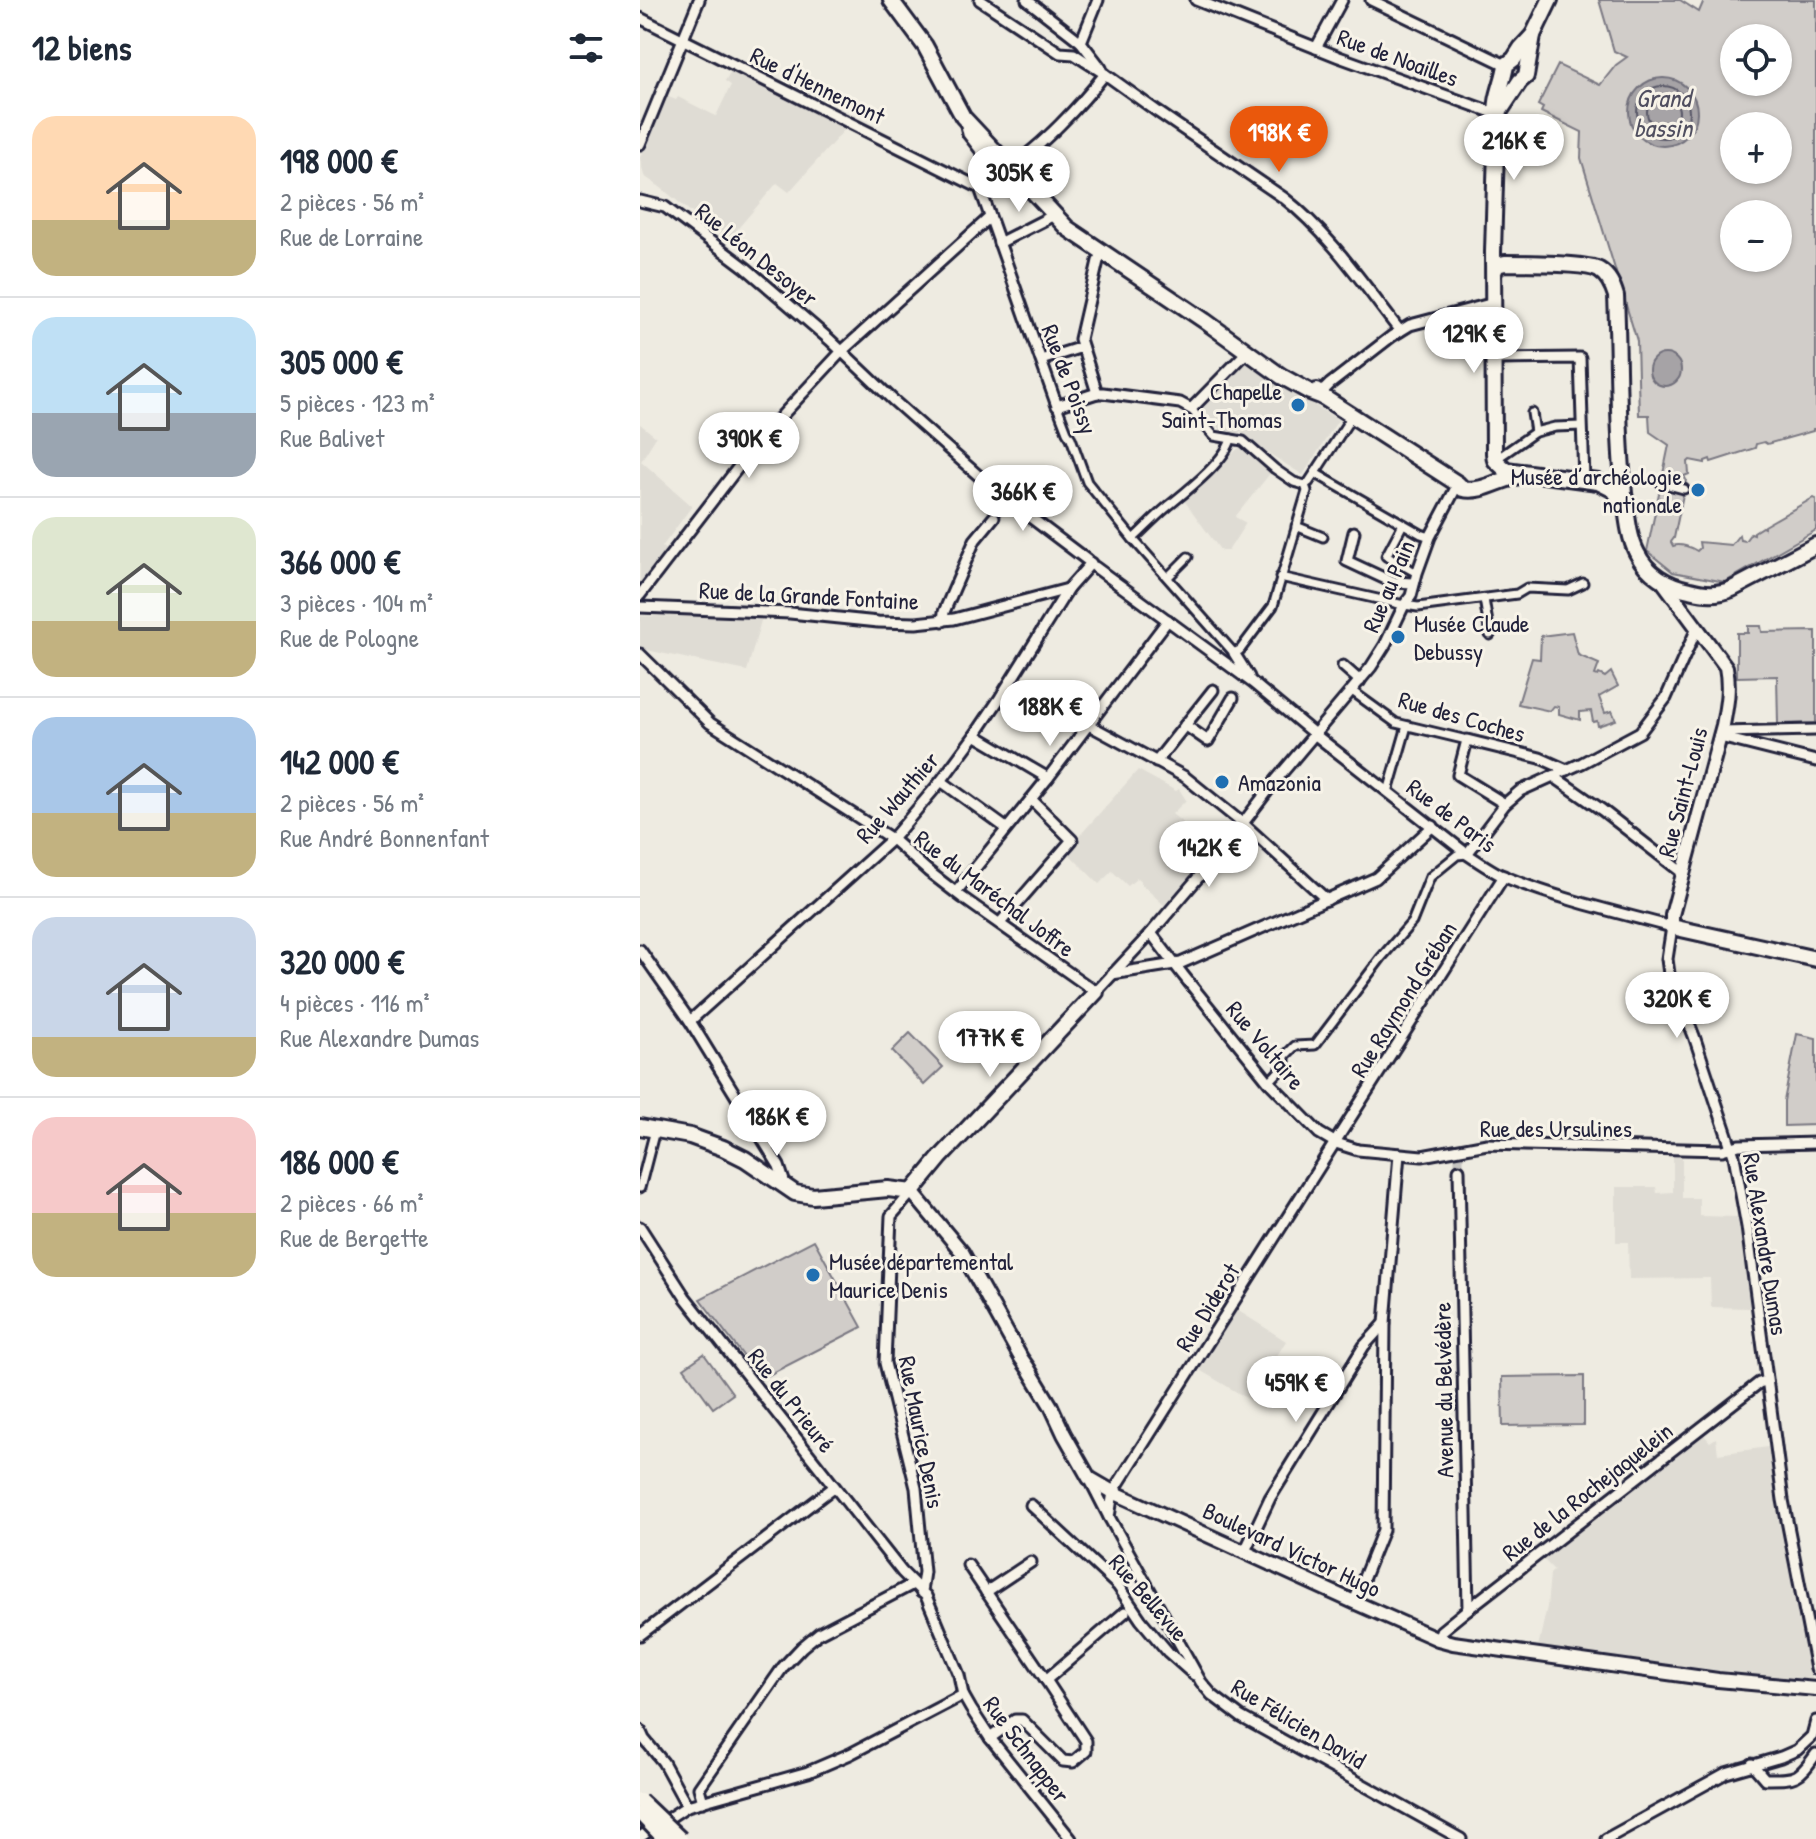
<!DOCTYPE html>
<html lang="fr">
<meta charset="utf-8">
<style>
:root{--surface:#fff;--page:#f6f6f7;--text:#1f2937;--muted:#747a83;--line:#e0e1e3;--accent:#ea580c}
body{margin:0;font-family:"Patrick Hand",sans-serif;background:var(--page);color:var(--text);height:100vh;display:flex;flex-direction:column;font-size:30px;white-space:nowrap}
*{box-sizing:border-box;margin:0}
p{font-size:26px;color:var(--muted)}
.icon{flex:none;width:44px;height:44px;fill:none;stroke:currentColor;stroke-width:2;stroke-linecap:round;stroke-linejoin:round}
.map{position:relative;flex:1;overflow:hidden}
.drawer{display:flex;flex-direction:column;background:var(--surface);width:640px}
.drawer>*{flex:none}
.buttons{position:absolute;left:1080px;top:24px;display:grid;gap:16px}
.buttons a{display:grid;place-items:center;width:72px;height:72px;border-radius:50%;background:var(--surface);box-shadow:0 2px 6px #0004;font-size:40px}
.price{position:absolute;translate:-50% -68px;padding:0 18px;border-radius:28px;background:#fff;color:#222;font-size:26px;line-height:52px;filter:drop-shadow(0 2px 4px #0008)}
.price::after{content:'';position:absolute;left:50%;top:48px;width:24px;height:18px;margin-left:-12px;background:inherit;clip-path:polygon(0 0,100% 0,50% 100%)}
.price.current{background:var(--accent);color:#fff}
ul{padding:0;list-style:none}
li{display:flex;align-items:center;gap:24px;height:200px;padding:0 32px}
li+li{border-top:2px solid var(--line)}
li span{display:grid;place-items:center;flex:none;width:224px;height:160px;border-radius:24px;color:#555}
li>.icon{margin-inline-start:auto}
span .icon{width:96px;height:96px;fill:#fffc;stroke-width:1}
li b{font-size:34px}
h2{display:flex;justify-content:space-between;align-items:center;height:96px;padding:0 32px;font-size:34px}
main{display:flex;flex:1;min-height:0}
.map>svg:first-child{display:block}
.built{fill:#dfdcd4}
.green{fill:#d1cdc9;stroke:#7a7882;stroke-width:2;fill-rule:evenodd}
.water{fill:#a6a3a6;stroke:#716f7b;stroke-width:2}
.lines{fill:none;stroke-linecap:round;stroke-linejoin:round}
.shore{stroke:#575666;stroke-width:2}
.minor-tunnel{stroke:#c5c3c0;stroke-width:9;stroke-dasharray:9 4.5;stroke-linecap:butt}
.pedestrian-casing{stroke:#22223b;stroke-width:13}
.minor-casing{stroke:#22223b;stroke-width:15}
.tertiary-casing{stroke:#22223b;stroke-width:18}
.secondary-casing{stroke:#22223b;stroke-width:20}
.pedestrian{stroke:#f7f3e8;stroke-width:7}
.minor{stroke:#f7f3e8;stroke-width:9}
.tertiary{stroke:#f7f3e8;stroke-width:12}
.secondary{stroke:#f7f3e8;stroke-width:14}
.primary-bridge-casing{stroke:#22223b;stroke-width:20;stroke-linecap:butt}
.primary-bridge{stroke:#f7f3e8;stroke-width:14}
.poi-dot{fill:#1f6fb2;stroke:#f7f3e8;stroke-width:3}
.labels{text-anchor:middle;dominant-baseline:central;stroke-width:6;stroke-linejoin:round;paint-order:stroke}
.street-label{font-size:24px;fill:#22223b;stroke:#f7f3e8}
.poi-label{font-size:24px;fill:#22223b;stroke:#f7f3e8;text-anchor:start}
.water-label{font-size:26px;font-style:italic;fill:#504f60;stroke:#f7f3e8}
</style>
<main>
<section class="drawer">
<h2>12 biens<svg class="icon" aria-label="filters" viewBox="0 0 24 24"><path d="M4 7h16M4 17h16"/><circle cx="9" cy="7" r="2"/><circle cx="15" cy="17" r="2"/></svg></h2>
<ul>
<li><span style="background:linear-gradient(#ffd9b3 65%,#c2b280 0)"><svg class="icon" aria-label="home" viewBox="0 0 24 24"><path d="M3 11l9-7 9 7M6 9v11h12V9"/></svg></span><div><b>198 000 €</b><p>2 pièces · 56 m²</p><p>Rue de Lorraine</p></div></li>
<li><span style="background:linear-gradient(#bfe0f5 60%,#9aa5b1 0)"><svg class="icon" aria-label="home" viewBox="0 0 24 24"><path d="M3 11l9-7 9 7M6 9v11h12V9"/></svg></span><div><b>305 000 €</b><p>5 pièces · 123 m²</p><p>Rue Balivet</p></div></li>
<li><span style="background:linear-gradient(#dfe7d0 65%,#c2b280 0)"><svg class="icon" aria-label="home" viewBox="0 0 24 24"><path d="M3 11l9-7 9 7M6 9v11h12V9"/></svg></span><div><b>366 000 €</b><p>3 pièces · 104 m²</p><p>Rue de Pologne</p></div></li>
<li><span style="background:linear-gradient(#a9c7e8 60%,#c2b280 0)"><svg class="icon" aria-label="home" viewBox="0 0 24 24"><path d="M3 11l9-7 9 7M6 9v11h12V9"/></svg></span><div><b>142 000 €</b><p>2 pièces · 56 m²</p><p>Rue André Bonnenfant</p></div></li>
<li><span style="background:linear-gradient(#c9d6e8 75%,#c2b280 0)"><svg class="icon" aria-label="home" viewBox="0 0 24 24"><path d="M3 11l9-7 9 7M6 9v11h12V9"/></svg></span><div><b>320 000 €</b><p>4 pièces · 116 m²</p><p>Rue Alexandre Dumas</p></div></li>
<li><span style="background:linear-gradient(#f6c9c9 60%,#c2b280 0)"><svg class="icon" aria-label="home" viewBox="0 0 24 24"><path d="M3 11l9-7 9 7M6 9v11h12V9"/></svg></span><div><b>186 000 €</b><p>2 pièces · 66 m²</p><p>Rue de Bergette</p></div></li>
</ul>
</section>
<div class="map">
<svg width="1176" height="1839" viewBox="0 0 1176 1839">
<rect width="100%" height="100%" fill="#eeebe1"/>
<filter id="ink" filterUnits="userSpaceOnUse"><feTurbulence type="fractalNoise" baseFrequency=".0125" numOctaves="2"/><feDisplacementMap in="SourceGraphic" scale="16" xChannelSelector="R" yChannelSelector="G"/><feConvolveMatrix kernelMatrix="1 2 1 2 8 2 1 2 1" color-interpolation-filters="sRGB"/></filter>
<g filter="url(#ink)">
<!-- built -->
<g class="built">
<path d="M 91,71 L 206,128 L 149,192 L 137,183 L 87,241 L 20,187 L 4,176 L 0,158 L 26,96 L 36,100 L 38,97 L 76,116 L 91,85 L 85,81 Z"/>
<path d="M 607,362 L 698,420 L 663,475 L 622,449 L 601,431 L 596,435 L 586,435 L 562,409 Z"/>
<path d="M 0,424 L 16,437 L 1,461 L 52,506 L 22,547 L 29,553 L 0,590 Z"/>
<path d="M 603,444 L 621,465 L 632,471 L 595,517 L 606,523 L 588,551 L 581,551 L 543,499 Z"/>
<path d="M 0,616 L 122,617 L 107,671 L 11,651 L 0,647 Z"/>
<path d="M 498,770 L 536,791 L 539,789 L 546,800 L 532,814 L 555,833 L 552,837 L 570,853 L 524,905 L 500,883 L 501,881 L 497,878 L 488,886 L 472,871 L 459,884 L 426,851 Z"/>
<path d="M 1033,1157 L 1042,1157 L 1042,1198 L 1059,1198 L 1059,1216 L 1097,1217 L 1102,1240 L 1110,1308 L 1071,1307 L 1070,1278 L 989,1279 L 988,1242 L 976,1242 L 976,1187 L 1016,1187 L 1017,1193 L 1033,1192 Z"/>
<path d="M 597,1310 L 646,1341 L 610,1400 L 558,1369 Z"/>
<path d="M 1064,1435 L 1070,1442 L 1076,1438 L 1078,1454 L 1128,1447 L 1172,1679 L 1113,1675 L 898,1647 L 907,1607 L 910,1574 L 914,1570 L 903,1559 Z"/>
</g>
<!-- green -->
<g class="green">
<path d="M 959,0 L 1040,0 L 1059,12 L 1064,0 L 1176,0 L 1176,429 L 1173,429 L 1173,431 L 1127,444 L 1124,442 L 1116,444 L 1115,448 L 1071,462 L 1070,459 L 1065,461 L 1065,463 L 1050,460 L 1048,462 L 1049,474 L 1044,476 L 1046,480 L 1034,538 L 1031,542 L 1033,546 C 1040,543 1051,547 1057,551 L 1060,548 L 1059,542 L 1091,545 L 1099,535 L 1100,540 L 1105,541 L 1111,533 L 1114,534 L 1114,532 L 1122,527 L 1124,528 L 1124,526 L 1173,498 L 1176,499 L 1176,530 L 1085,582 L 1033,572 L 1007,551 L 1029,445 L 1010,432 L 1009,415 L 999,415 L 997,341 L 941,158 L 942,132 L 901,112 L 903,108 L 898,105 L 918,65 L 960,85 L 976,65 L 987,57 L 974,51 ZM 1094,38 L 1138,38 L 1138,82 L 1094,82 ZM 1094,126 L 1138,126 L 1138,170 L 1094,170 ZM 1094,214 L 1138,214 L 1138,258 L 1094,258 Z"/>
<path d="M 1108,626 L 1121,626 L 1122,632 L 1176,631 L 1176,723 L 1138,724 L 1137,676 L 1097,677 L 1097,633 L 1108,633 Z"/>
<path d="M 932,632 L 938,655 L 959,664 L 955,675 L 958,676 L 959,674 L 965,677 L 971,672 L 978,686 L 959,697 L 965,713 L 972,711 L 976,720 L 958,726 L 957,721 L 953,722 L 951,711 L 940,712 L 940,720 L 919,714 L 919,707 L 914,706 L 910,711 L 878,704 L 892,658 L 900,659 L 901,636 Z"/>
<path d="M 270,1033 L 303,1067 L 284,1085 L 252,1051 Z"/>
<path d="M 1157,1034 L 1176,1038 L 1176,1125 L 1144,1126 L 1144,1101 Z"/>
<path d="M 174,1240 L 222,1327 L 121,1379 L 60,1299 Z"/>
<path d="M 64,1354 L 93,1394 L 73,1408 L 44,1368 Z"/>
<path d="M 944,1376 L 944,1425 L 863,1426 L 862,1377 Z"/>
</g>
<!-- water -->
<g class="water">
<circle cx="1023" cy="112" r="34"/>
<circle cx="1025" cy="370" r="16"/>
</g>
<g class="lines">
<!-- shore -->
<g class="shore">
<circle cx="1023" cy="112" r="26"/>
<circle cx="1023" cy="112" r="16"/>
</g>
<!-- minor-tunnel -->
<g class="minor-tunnel">
<path d="M 354,517 L 366,499"/>
<path d="M 819,1156 L 819,1170"/>
</g>
<defs>
<g id="pedestrian">
<path d="M 417,406 L 427,432 L 431,438 L 447,482 L 493,539 L 594,653 L 600,650 L 633,606 L 667,491 L 665,485 L 669,482 L 712,416"/>
<path d="M 551,409 L 574,436 L 603,441 L 635,469 L 654,482 L 665,485"/>
<path d="M 892,413 L 895,432"/>
<path d="M 855,460 L 895,432 L 915,427 L 942,426"/>
<path d="M 675,473 L 781,534 L 790,537"/>
<path d="M 1021,483 L 1044,489"/>
<path d="M 763,524 L 746,556 L 777,573"/>
<path d="M 656,526 L 683,537"/>
<path d="M 493,539 C 504,529 514,518 526,508 C 544,493 585,462 591,439"/>
<path d="M 528,577 L 548,557"/>
<path d="M 640,577 L 764,605 L 778,607 L 877,594 L 887,588 L 928,590 L 943,583"/>
<path d="M 844,599 L 850,635"/>
<path d="M 712,691 L 756,723 L 827,740"/>
<path d="M 748,792 L 767,726"/>
<path d="M 629,1082 L 645,1065 L 645,1056 L 655,1046 L 675,1045 L 741,958 L 772,922 L 790,877 L 817,855 L 827,854"/>
<path d="M 0,1188 L 15,1130"/>
</g>
<g id="minor">
<path d="M 340,0 L 420,53 L 434,54 L 465,74 L 518,112 L 644,198 C 690,234 724,285 760,331"/>
<path d="M 387,0 L 441,42 L 461,68"/>
<path d="M 556,0 L 699,57 L 857,114"/>
<path d="M 731,0 L 866,65"/>
<path d="M 0,18 L 340,188"/>
<path d="M 441,42 L 458,0"/>
<path d="M 676,48 L 702,0"/>
<path d="M 325,121 L 328,134 L 345,156 L 347,182 L 340,188"/>
<path d="M 0,144 L 59,0"/>
<path d="M 369,167 C 400,149 443,102 465,74"/>
<path d="M 340,188 L 417,406 L 457,393 L 463,393 L 540,403 L 551,409 L 607,352"/>
<path d="M 0,201 L 25,207 L 106,268 L 190,340 L 254,401 L 357,492 L 447,560"/>
<path d="M 359,243 L 414,215"/>
<path d="M 854,359 L 940,358 L 944,480"/>
<path d="M 401,360 L 442,347"/>
<path d="M 457,393 L 440,339 L 458,261 L 463,254"/>
<path d="M 683,397 L 685,389 L 690,384 L 752,336 L 770,325 L 854,303"/>
<path d="M 714,532 L 707,561 L 752,582 L 774,583"/>
<path d="M 455,567 L 613,683 L 678,737 L 827,854 C 839,862 852,871 865,877 C 919,899 976,912 1032,927 L 1027,959 L 1029,974 L 1054,1036 L 1094,1156 L 1107,1227 L 1143,1500 L 1176,1669"/>
<path d="M 0,595 L 113,448 L 135,423 L 202,351 L 350,217"/>
<path d="M 0,607 L 150,613 L 238,622 L 276,623 L 314,619 L 428,589"/>
<path d="M 303,621 L 304,612 L 335,540 L 354,517"/>
<path d="M 594,653 L 609,677"/>
<path d="M 0,654 L 70,723 L 252,839 L 288,871 L 323,898 L 456,992 L 511,933 L 591,839 L 636,780 L 731,667 L 745,645 L 764,605 L 771,596 L 777,573 L 790,537 L 818,484"/>
<path d="M 703,666 L 720,681"/>
<path d="M 449,725 L 545,777 L 607,827 L 687,900"/>
<path d="M 545,725 L 568,741 L 593,698"/>
<path d="M 1081,732 L 1176,730"/>
<path d="M 335,735 L 408,778"/>
<path d="M 1080,737 L 1176,761"/>
<path d="M 516,762 L 573,690"/>
<path d="M 913,776 L 962,810 L 1044,874"/>
<path d="M 301,781 L 366,828"/>
<path d="M 865,804 L 818,775 L 827,740 L 900,758 L 927,770"/>
<path d="M 827,854 L 865,804 L 880,791 L 942,763 L 1000,732 L 1026,698 L 1057,628"/>
<path d="M 316,892 L 408,778 L 528,620"/>
<path d="M 360,923 L 432,840 L 391,799"/>
<path d="M 511,933 L 543,975 L 629,1082 L 679,1133 L 696,1143 L 718,1150 L 782,1156 L 847,1144 L 1082,1150 L 1099,1145 L 1176,1143"/>
<path d="M 0,950 L 50,1021 L 139,1166 L 146,1187"/>
<path d="M 472,974 L 541,963 L 736,878 L 793,826"/>
<path d="M 50,1021 L 253,838 L 301,781 L 335,735 L 360,698 L 428,589 L 451,563"/>
<path d="M 819,1170 L 828,1609"/>
<path d="M 272,1192 L 251,1216 L 245,1363 L 276,1488 L 284,1572 L 281,1592"/>
<path d="M 0,1227 L 45,1297 L 262,1572 L 286,1596 L 319,1675 L 323,1695 L 331,1709 L 350,1738 L 431,1839"/>
<path d="M 449,1478 L 469,1517"/>
<path d="M 391,1505 L 478,1586 L 501,1620 L 528,1652 L 554,1675"/>
<path d="M 605,1551 L 630,1498 L 724,1346 L 745,1323"/>
<path d="M 328,1565 L 406,1680"/>
<path d="M 346,1592 L 391,1562"/>
<path d="M 714,1602 L 743,1530 L 745,1323 L 759,1154"/>
<path d="M 0,1635 L 194,1487"/>
<path d="M 798,1639 L 801,1631 L 828,1609 L 1119,1383 L 1126,1381"/>
<path d="M 0,1730 L 4,1739 L 23,1762 L 47,1806"/>
<path d="M 350,1738 L 375,1720 L 382,1720 L 423,1761 L 433,1762 L 446,1751 L 446,1741 L 406,1680 L 485,1612"/>
<path d="M 1112,1764 L 1125,1779 C 1156,1779 1158,1780 1176,1754"/>
<path d="M 63,1802 L 59,1788 L 143,1667 L 162,1647 L 179,1633 L 273,1584"/>
<path d="M 0,1837 L 47,1806 L 168,1772 L 210,1754 L 323,1695"/>
<path d="M 821,1839 L 601,1717 L 572,1695 L 561,1682 L 469,1517 L 473,1492 L 864,876"/>
<path d="M 966,1839 L 1086,1773 L 1141,1757 L 1157,1750 L 1172,1736 L 1176,1721"/>
</g>
<g id="tertiary">
<path d="M 1023,582 L 1086,667 C 1090,687 1087,704 1083,725 L 1032,915 L 1032,927"/>
<path d="M 272,1192 L 322,1252 L 381,1358 L 388,1368 L 411,1406 L 424,1434 L 449,1478 L 473,1492 L 714,1602 L 798,1639 L 813,1643 L 1078,1680 L 1176,1689"/>
</g>
<g id="secondary">
<path d="M 251,0 L 285,46 L 323,117 L 427,228 L 565,321 L 641,376 L 670,392 L 683,397"/>
<path d="M 893,35 L 881,48 L 874,59 L 866,65 C 864,81 854,100 857,114 L 853,252 L 854,453 L 855,460 L 866,470 L 958,482 L 974,490 L 984,506"/>
<path d="M 860,111 L 880,81 L 886,76 L 893,35 L 910,0"/>
<path d="M 854,272 L 857,265 L 865,263 C 882,263 947,263 959,270 C 969,276 973,286 976,296 C 979,361 977,428 984,493 C 987,512 988,536 997,553 C 1007,574 1028,586 1050,590 C 1065,594 1077,595 1092,589 L 1176,545"/>
<path d="M 677,391 L 683,397 L 818,484 L 823,489 C 842,493 860,479 879,476"/>
<path d="M 1032,927 L 1176,959"/>
<path d="M 0,1127 L 50,1136 L 83,1148 L 105,1159 L 155,1193 L 173,1196 L 248,1189 L 272,1192 L 300,1158 L 456,992"/>
</g>
</defs>
<!-- pedestrian casing -->
<use href="#pedestrian" class="pedestrian-casing"/>
<!-- minor casing -->
<use href="#minor" class="minor-casing"/>
<!-- tertiary casing -->
<use href="#tertiary" class="tertiary-casing"/>
<!-- secondary casing -->
<use href="#secondary" class="secondary-casing"/>
<!-- pedestrian -->
<use href="#pedestrian" class="pedestrian"/>
<!-- minor -->
<use href="#minor" class="minor"/>
<!-- tertiary -->
<use href="#tertiary" class="tertiary"/>
<!-- secondary -->
<use href="#secondary" class="secondary"/>
<defs>
<g id="primary-bridge">
<path d="M 0,1801 L 40,1839"/>
<path d="M 0,1813 L 25,1839"/>
</g>
</defs>
<!-- primary-bridge casing -->
<use href="#primary-bridge" class="primary-bridge-casing"/>
<!-- primary-bridge -->
<use href="#primary-bridge" class="primary-bridge"/>
</g>
</g>
<!-- markers -->
<g class="poi-dot">
<circle cx="658" cy="405" r="8"/>
<circle cx="1058" cy="490" r="8"/>
<circle cx="758" cy="637" r="8"/>
<circle cx="582" cy="782" r="8"/>
<circle cx="173" cy="1275" r="8"/>
</g>
<g class="labels">
<!-- street labels -->
<g class="street-label">
<text transform="translate(758 57) rotate(20)">Rue de Noailles</text>
<text transform="translate(178 85) rotate(26)">Rue d'Hennemont</text>
<text transform="translate(117 254) rotate(39)">Rue Léon Desoyer</text>
<text transform="translate(430 379) rotate(69)">Rue de Poissy</text>
<text transform="translate(748 586) rotate(-67)">Rue au Pain</text>
<text transform="translate(169 595) rotate(3)">Rue de la Grande Fontaine</text>
<text transform="translate(822 716) rotate(16)">Rue des Coches</text>
<text transform="translate(1042 792) rotate(-75)">Rue Saint-Louis</text>
<text transform="translate(257 797) rotate(-49)">Rue Wauthier</text>
<text transform="translate(812 815) rotate(37)">Rue de Paris</text>
<text transform="translate(355 893) rotate(37)">Rue du Maréchal Joffre</text>
<text transform="translate(763 999) rotate(-58)">Rue Raymond Gréban</text>
<text transform="translate(626 1045) rotate(50)">Rue Voltaire</text>
<text x="916" y="1128">Rue des Ursulines</text>
<text transform="translate(1126 1244) rotate(81)">Rue Alexandre Dumas</text>
<text transform="translate(567 1307) rotate(-58)">Rue Diderot</text>
<text transform="translate(803 1390) rotate(-91)">Avenue du Belvédère</text>
<text transform="translate(152 1400) rotate(52)">Rue du Prieuré</text>
<text transform="translate(282 1432) rotate(79)">Rue Maurice Denis</text>
<text transform="translate(947 1491) rotate(-38)">Rue de la Rochejaquelein</text>
<text transform="translate(652 1549) rotate(25)">Boulevard Victor Hugo</text>
<text transform="translate(509 1597) rotate(49)">Rue Bellevue</text>
<text transform="translate(659 1723) rotate(31)">Rue Félicien David</text>
<text transform="translate(387 1749) rotate(53)">Rue Schnapper</text>
</g>
<!-- poi labels -->
<g class="poi-label">
<text x="642" y="391" text-anchor="end">Chapelle<tspan x="642" dy="28">Saint-Thomas</tspan></text>
<text x="1042" y="476" text-anchor="end">Musée d’archéologie<tspan x="1042" dy="28">nationale</tspan></text>
<text x="774" y="623">Musée Claude<tspan x="774" dy="28">Debussy</tspan></text>
<text x="598" y="782">Amazonia</text>
<text x="189" y="1261">Musée départemental<tspan x="189" dy="28">Maurice Denis</tspan></text>
</g>
<!-- water labels -->
<g class="water-label">
<text x="1023" y="97">Grand<tspan x="1023" dy="30">bassin</tspan></text>
</g>
</g>
</svg>
<div class="buttons">
<a><svg class="icon" aria-label="locate" viewBox="0 0 24 24"><circle cx="12" cy="12" r="6"/><path d="M12 2v4M12 18v4M2 12h4M18 12h4"/></svg></a>
<a>+</a>
<a>−</a>
</div>
<b class="price current" style="left:639px;top:174px">198K €</b>
<b class="price" style="left:874px;top:182px">216K €</b>
<b class="price" style="left:379px;top:214px">305K €</b>
<b class="price" style="left:834px;top:375px">129K €</b>
<b class="price" style="left:109px;top:480px">390K €</b>
<b class="price" style="left:383px;top:533px">366K €</b>
<b class="price" style="left:410px;top:748px">188K €</b>
<b class="price" style="left:569px;top:889px">142K €</b>
<b class="price" style="left:1037px;top:1040px">320K €</b>
<b class="price" style="left:350px;top:1079px">177K €</b>
<b class="price" style="left:137px;top:1158px">186K €</b>
<b class="price" style="left:656px;top:1424px">459K €</b>
</div>
</main>
